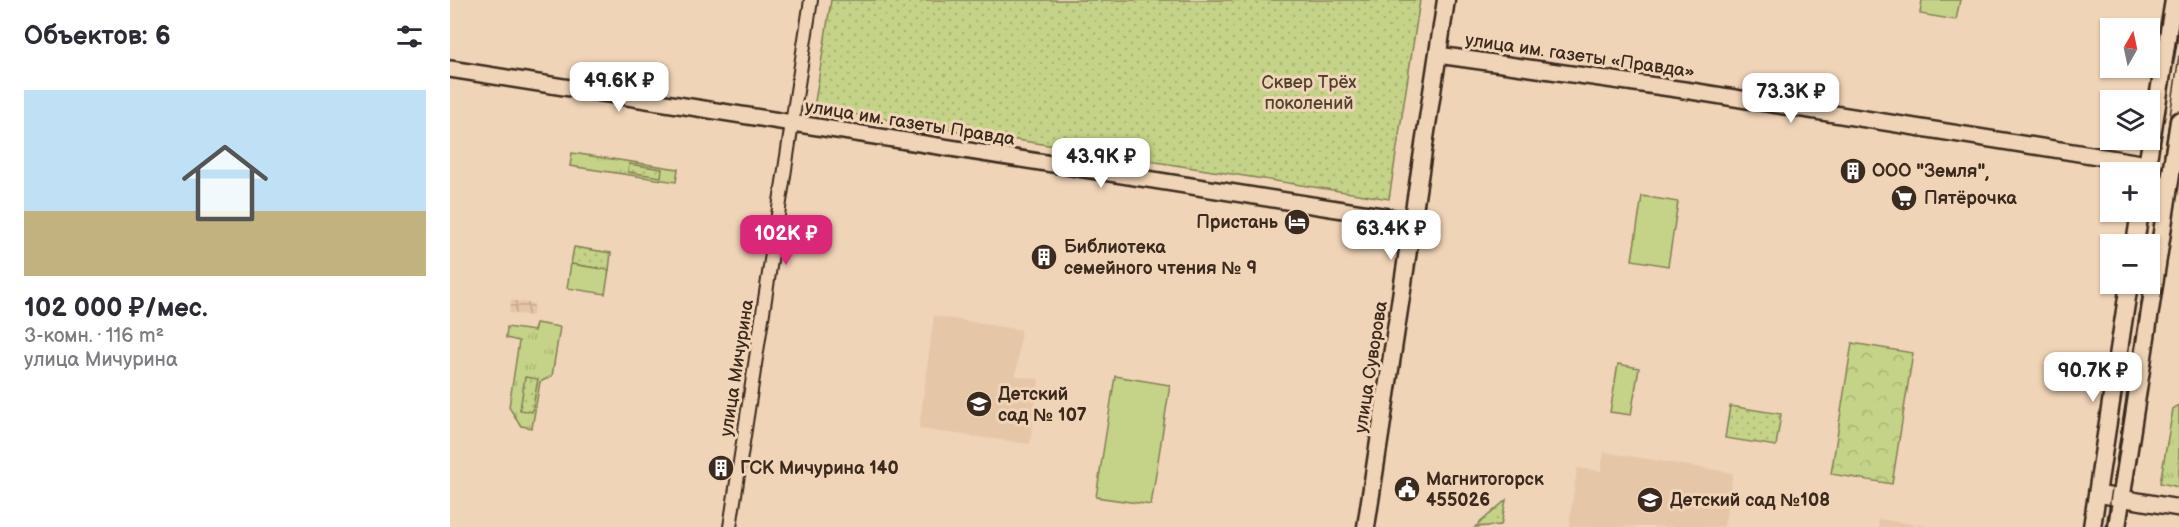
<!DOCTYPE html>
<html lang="ru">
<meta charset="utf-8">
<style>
:root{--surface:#fff;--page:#f7f7f7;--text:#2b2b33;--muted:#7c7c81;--accent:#db2777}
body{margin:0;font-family:"Balsamiq Sans",sans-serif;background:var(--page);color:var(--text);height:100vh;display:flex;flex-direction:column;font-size:22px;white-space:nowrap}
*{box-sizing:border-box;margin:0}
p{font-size:20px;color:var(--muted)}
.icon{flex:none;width:33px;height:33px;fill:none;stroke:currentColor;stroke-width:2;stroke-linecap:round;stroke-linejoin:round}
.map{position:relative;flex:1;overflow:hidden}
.details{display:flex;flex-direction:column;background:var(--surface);width:450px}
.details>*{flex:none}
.needle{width:39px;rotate:9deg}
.buttons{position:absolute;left:1650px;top:18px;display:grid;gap:12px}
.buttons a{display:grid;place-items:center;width:60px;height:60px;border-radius:0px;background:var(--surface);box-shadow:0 2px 4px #0004;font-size:30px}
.price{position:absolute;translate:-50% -51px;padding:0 14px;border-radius:12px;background:#fff;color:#222;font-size:20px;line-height:39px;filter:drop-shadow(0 2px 3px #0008)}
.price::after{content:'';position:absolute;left:50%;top:36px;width:18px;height:14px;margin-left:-9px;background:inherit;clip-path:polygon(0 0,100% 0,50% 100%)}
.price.current{background:var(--accent);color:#fff}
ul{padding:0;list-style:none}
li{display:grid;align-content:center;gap:12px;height:318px;padding:0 24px}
li span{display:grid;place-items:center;height:186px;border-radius:0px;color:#555}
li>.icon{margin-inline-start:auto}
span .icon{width:108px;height:108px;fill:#fffc;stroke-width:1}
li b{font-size:26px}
h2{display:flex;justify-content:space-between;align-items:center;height:72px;padding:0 24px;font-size:26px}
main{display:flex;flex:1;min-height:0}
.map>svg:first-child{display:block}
.built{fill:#e5c6a7}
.industrial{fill:url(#industrial-grid)}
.grass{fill:url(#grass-tufts);stroke:#807e52;stroke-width:1.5}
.forest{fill:url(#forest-crowns);stroke:#807e52;stroke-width:1.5}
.park{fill:url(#park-dots);stroke:#807e52;stroke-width:1.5}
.pitch{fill:#c4d387;stroke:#807e52;stroke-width:1.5}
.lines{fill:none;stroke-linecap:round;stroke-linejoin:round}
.minor-casing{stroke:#3b2a1e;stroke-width:16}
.tertiary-casing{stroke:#3b2a1e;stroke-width:20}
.secondary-casing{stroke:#3b2a1e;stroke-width:21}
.minor{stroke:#f0d4b7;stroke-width:12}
.tertiary{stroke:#f0d4b7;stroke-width:15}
.secondary{stroke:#f0d4b7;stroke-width:16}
.tram{stroke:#3b2a1e;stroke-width:1.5}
.labels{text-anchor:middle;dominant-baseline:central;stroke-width:6;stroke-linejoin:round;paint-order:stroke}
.street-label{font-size:18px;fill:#3b2a1e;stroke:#f0d4b7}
.park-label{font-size:18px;fill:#50432e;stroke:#f0d4b7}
.poi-label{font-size:18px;font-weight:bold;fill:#3b2a1e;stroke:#f0d4b7;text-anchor:start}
</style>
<main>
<section class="details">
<h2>Объектов: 6<svg class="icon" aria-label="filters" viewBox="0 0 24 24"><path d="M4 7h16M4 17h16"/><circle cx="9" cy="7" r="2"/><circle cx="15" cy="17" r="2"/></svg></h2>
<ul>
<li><span style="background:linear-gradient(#bfe0f5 65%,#c2b280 0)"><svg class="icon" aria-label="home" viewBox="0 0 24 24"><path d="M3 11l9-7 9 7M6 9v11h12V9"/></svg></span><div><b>102 000 ₽/мес.</b><p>3-комн. · 116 m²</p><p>улица Мичурина</p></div></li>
</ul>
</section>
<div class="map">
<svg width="1729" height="527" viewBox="0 0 1729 527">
<defs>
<pattern id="industrial-grid" width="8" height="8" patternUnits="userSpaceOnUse" patternTransform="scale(1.5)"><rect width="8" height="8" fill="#e5c6a7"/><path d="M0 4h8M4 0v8" fill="none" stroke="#c5aa8f"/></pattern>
<pattern id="grass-tufts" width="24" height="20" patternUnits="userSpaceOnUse" patternTransform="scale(1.5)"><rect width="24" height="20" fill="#c4d387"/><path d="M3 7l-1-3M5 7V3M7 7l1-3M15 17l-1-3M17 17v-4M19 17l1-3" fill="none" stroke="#a9b574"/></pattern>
<pattern id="forest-crowns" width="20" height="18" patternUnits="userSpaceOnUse" patternTransform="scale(1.5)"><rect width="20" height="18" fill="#c4d387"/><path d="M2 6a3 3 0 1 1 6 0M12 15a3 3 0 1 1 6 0" fill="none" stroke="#a9b574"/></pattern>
<pattern id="park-dots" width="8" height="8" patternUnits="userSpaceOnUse" patternTransform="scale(1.5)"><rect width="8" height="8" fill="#c4d387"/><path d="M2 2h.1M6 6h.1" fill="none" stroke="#a9b574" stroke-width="1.8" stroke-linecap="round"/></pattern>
</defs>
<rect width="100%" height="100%" fill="#f0d4b7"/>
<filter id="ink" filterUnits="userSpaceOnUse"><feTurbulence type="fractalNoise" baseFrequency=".0167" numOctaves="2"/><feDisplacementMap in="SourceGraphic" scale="12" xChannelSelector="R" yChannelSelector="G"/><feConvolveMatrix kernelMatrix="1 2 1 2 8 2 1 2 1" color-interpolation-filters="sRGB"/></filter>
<g filter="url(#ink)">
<!-- built -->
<g class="built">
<path d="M 484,316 L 571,330 L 566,376 L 589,379 L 580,444 L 469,429 Z"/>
<path d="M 1154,452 L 1283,473 L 1274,527 L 1119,527 L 1127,468 L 1151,471 Z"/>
<path d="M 1429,519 L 1482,527 L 1428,527 Z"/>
</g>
<!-- industrial -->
<path class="industrial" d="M 61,300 L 84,304 L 83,316 L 59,313 Z"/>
<!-- grass -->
<g class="grass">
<path d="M 122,153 L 228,169 L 226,182 L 120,166 Z"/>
<path d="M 86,323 L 110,327 L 102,376 L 90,382 L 82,428 L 71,426 L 59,407 L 69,341 L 56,338 L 57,327 L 84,331 Z"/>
<path d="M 1729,405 L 1729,487 L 1710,483 L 1723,409 Z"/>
</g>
<!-- forest -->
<path class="forest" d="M 1402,343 L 1463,353 L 1442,484 L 1381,474 Z"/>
<!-- park -->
<g class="park">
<path d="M 381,0 L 970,0 L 939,199 L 364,108 Z"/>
<path d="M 179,164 L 212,169 L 211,177 L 178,172 Z"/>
<path d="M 124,247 L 161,253 L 159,270 L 121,264 Z"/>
<path d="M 75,377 L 88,379 L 82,412 L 70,410 Z"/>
<path d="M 1280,406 L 1331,414 L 1326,446 L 1275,438 Z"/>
<path d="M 1056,500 L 1051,525 L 1025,527 Z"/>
</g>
<!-- pitch -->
<g class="pitch">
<path d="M 1472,0 L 1510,0 L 1506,20 L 1470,14 Z"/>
<path d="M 1192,196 L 1228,202 L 1218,266 L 1182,260 Z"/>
<path d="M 121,264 L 159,270 L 155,294 L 117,288 Z"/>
<path d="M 1168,364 L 1189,368 L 1181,415 L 1160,412 Z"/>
<path d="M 665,376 L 720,385 L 701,505 L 646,497 Z"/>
</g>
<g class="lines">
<defs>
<path id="minor" d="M 280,527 L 361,0"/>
<g id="tertiary">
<path d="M 988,55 L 1241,91 L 1697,164"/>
<path d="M 0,69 L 963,221"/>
<path d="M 1647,494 L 1729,508"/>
</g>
<g id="secondary">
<path d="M 1696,172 L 1724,0"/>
<path d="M 1685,244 L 1690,212"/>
<path d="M 916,527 L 996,0"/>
<path d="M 1642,527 L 1679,284"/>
<path d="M 1667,527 L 1729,121"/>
</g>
</defs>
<!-- minor casing -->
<use href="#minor" class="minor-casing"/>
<!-- tertiary casing -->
<use href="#tertiary" class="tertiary-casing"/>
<!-- secondary casing -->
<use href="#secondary" class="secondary-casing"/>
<!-- minor -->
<use href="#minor" class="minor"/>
<!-- tertiary -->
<use href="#tertiary" class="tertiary"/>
<!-- secondary -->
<use href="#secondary" class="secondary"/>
<!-- tram -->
<g class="tram">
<path d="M 1722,64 L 1729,17"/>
<path d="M 1700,249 L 1729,56"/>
<path d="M 1656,527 L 1694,284"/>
</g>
</g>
</g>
<!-- icons -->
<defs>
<symbol id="building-disc" viewBox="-11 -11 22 22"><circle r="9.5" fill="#3b2a1e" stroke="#f0d4b7"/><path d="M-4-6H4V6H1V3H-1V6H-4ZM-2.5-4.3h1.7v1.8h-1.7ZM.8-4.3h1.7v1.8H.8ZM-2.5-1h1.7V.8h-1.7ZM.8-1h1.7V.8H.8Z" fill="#fff"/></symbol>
<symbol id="supermarket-disc" viewBox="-11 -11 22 22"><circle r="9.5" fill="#3b2a1e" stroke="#f0d4b7"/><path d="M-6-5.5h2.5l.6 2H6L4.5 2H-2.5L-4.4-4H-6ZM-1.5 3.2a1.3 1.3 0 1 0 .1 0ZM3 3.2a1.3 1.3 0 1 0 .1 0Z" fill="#fff"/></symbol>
<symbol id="hotel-disc" viewBox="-11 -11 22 22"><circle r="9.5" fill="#3b2a1e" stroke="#f0d4b7"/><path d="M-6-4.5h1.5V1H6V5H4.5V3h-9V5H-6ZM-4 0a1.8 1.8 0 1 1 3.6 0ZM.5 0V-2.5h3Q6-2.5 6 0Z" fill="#fff"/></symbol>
<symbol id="school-disc" viewBox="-11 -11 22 22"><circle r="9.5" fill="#3b2a1e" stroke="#f0d4b7"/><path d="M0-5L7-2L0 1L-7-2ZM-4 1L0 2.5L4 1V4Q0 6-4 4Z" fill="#fff"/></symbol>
<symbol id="civic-disc" viewBox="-11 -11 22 22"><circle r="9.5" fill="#3b2a1e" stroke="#f0d4b7"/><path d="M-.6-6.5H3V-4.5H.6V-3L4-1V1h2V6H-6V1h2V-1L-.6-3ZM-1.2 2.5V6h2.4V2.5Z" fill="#fff"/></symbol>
</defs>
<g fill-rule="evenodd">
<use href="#building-disc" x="1388" y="156" width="30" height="30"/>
<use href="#supermarket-disc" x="1439" y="183" width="30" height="30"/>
<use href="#hotel-disc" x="832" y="207" width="30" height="30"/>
<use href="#building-disc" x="579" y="242" width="30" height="30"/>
<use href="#school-disc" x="514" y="389" width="30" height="30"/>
<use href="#building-disc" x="256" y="453" width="30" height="30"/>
<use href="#civic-disc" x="942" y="474" width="30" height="30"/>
<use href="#school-disc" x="1185" y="485" width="30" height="30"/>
</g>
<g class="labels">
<!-- street labels -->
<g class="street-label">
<text transform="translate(1130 56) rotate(8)">улица им. газеты «Правда»</text>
<text transform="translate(460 123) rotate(9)">улица им. газеты Правда</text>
<text transform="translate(921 367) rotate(-81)">улица Суворова</text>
<text transform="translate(287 368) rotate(-81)">улица Мичурина</text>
</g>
<!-- park labels -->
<g class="park-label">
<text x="859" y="82">Сквер Трёх<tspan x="859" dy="21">поколений</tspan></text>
</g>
<!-- poi labels -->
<g class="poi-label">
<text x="1422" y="171">ООО "Земля",</text>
<text x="1474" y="198">Пятёрочка</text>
<text x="828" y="222" text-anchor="end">Пристань</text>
<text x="614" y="247">Библиотека<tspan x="614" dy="21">семейного чтения № 9</tspan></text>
<text x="548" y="394">Детский<tspan x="548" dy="21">сад № 107</tspan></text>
<text x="290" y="468">ГСК Мичурина 140</text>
<text x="976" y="479">Магнитогорск<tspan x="976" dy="21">455026</tspan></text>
<text x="1220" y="500">Детский сад №108</text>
</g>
</g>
</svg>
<div class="buttons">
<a><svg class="needle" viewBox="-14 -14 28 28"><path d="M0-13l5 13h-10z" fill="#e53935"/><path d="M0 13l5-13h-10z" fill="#7c7c81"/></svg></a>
<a><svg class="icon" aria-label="layers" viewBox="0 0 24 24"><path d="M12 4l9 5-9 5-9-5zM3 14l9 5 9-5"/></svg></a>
<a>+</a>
<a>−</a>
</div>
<b class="price" style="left:169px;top:113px">49.6K ₽</b>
<b class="price" style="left:1341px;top:124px">73.3K ₽</b>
<b class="price" style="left:651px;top:189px">43.9K ₽</b>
<b class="price" style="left:941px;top:261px">63.4K ₽</b>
<b class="price current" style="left:336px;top:266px">102K ₽</b>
<b class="price" style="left:1643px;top:403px">90.7K ₽</b>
</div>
</main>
